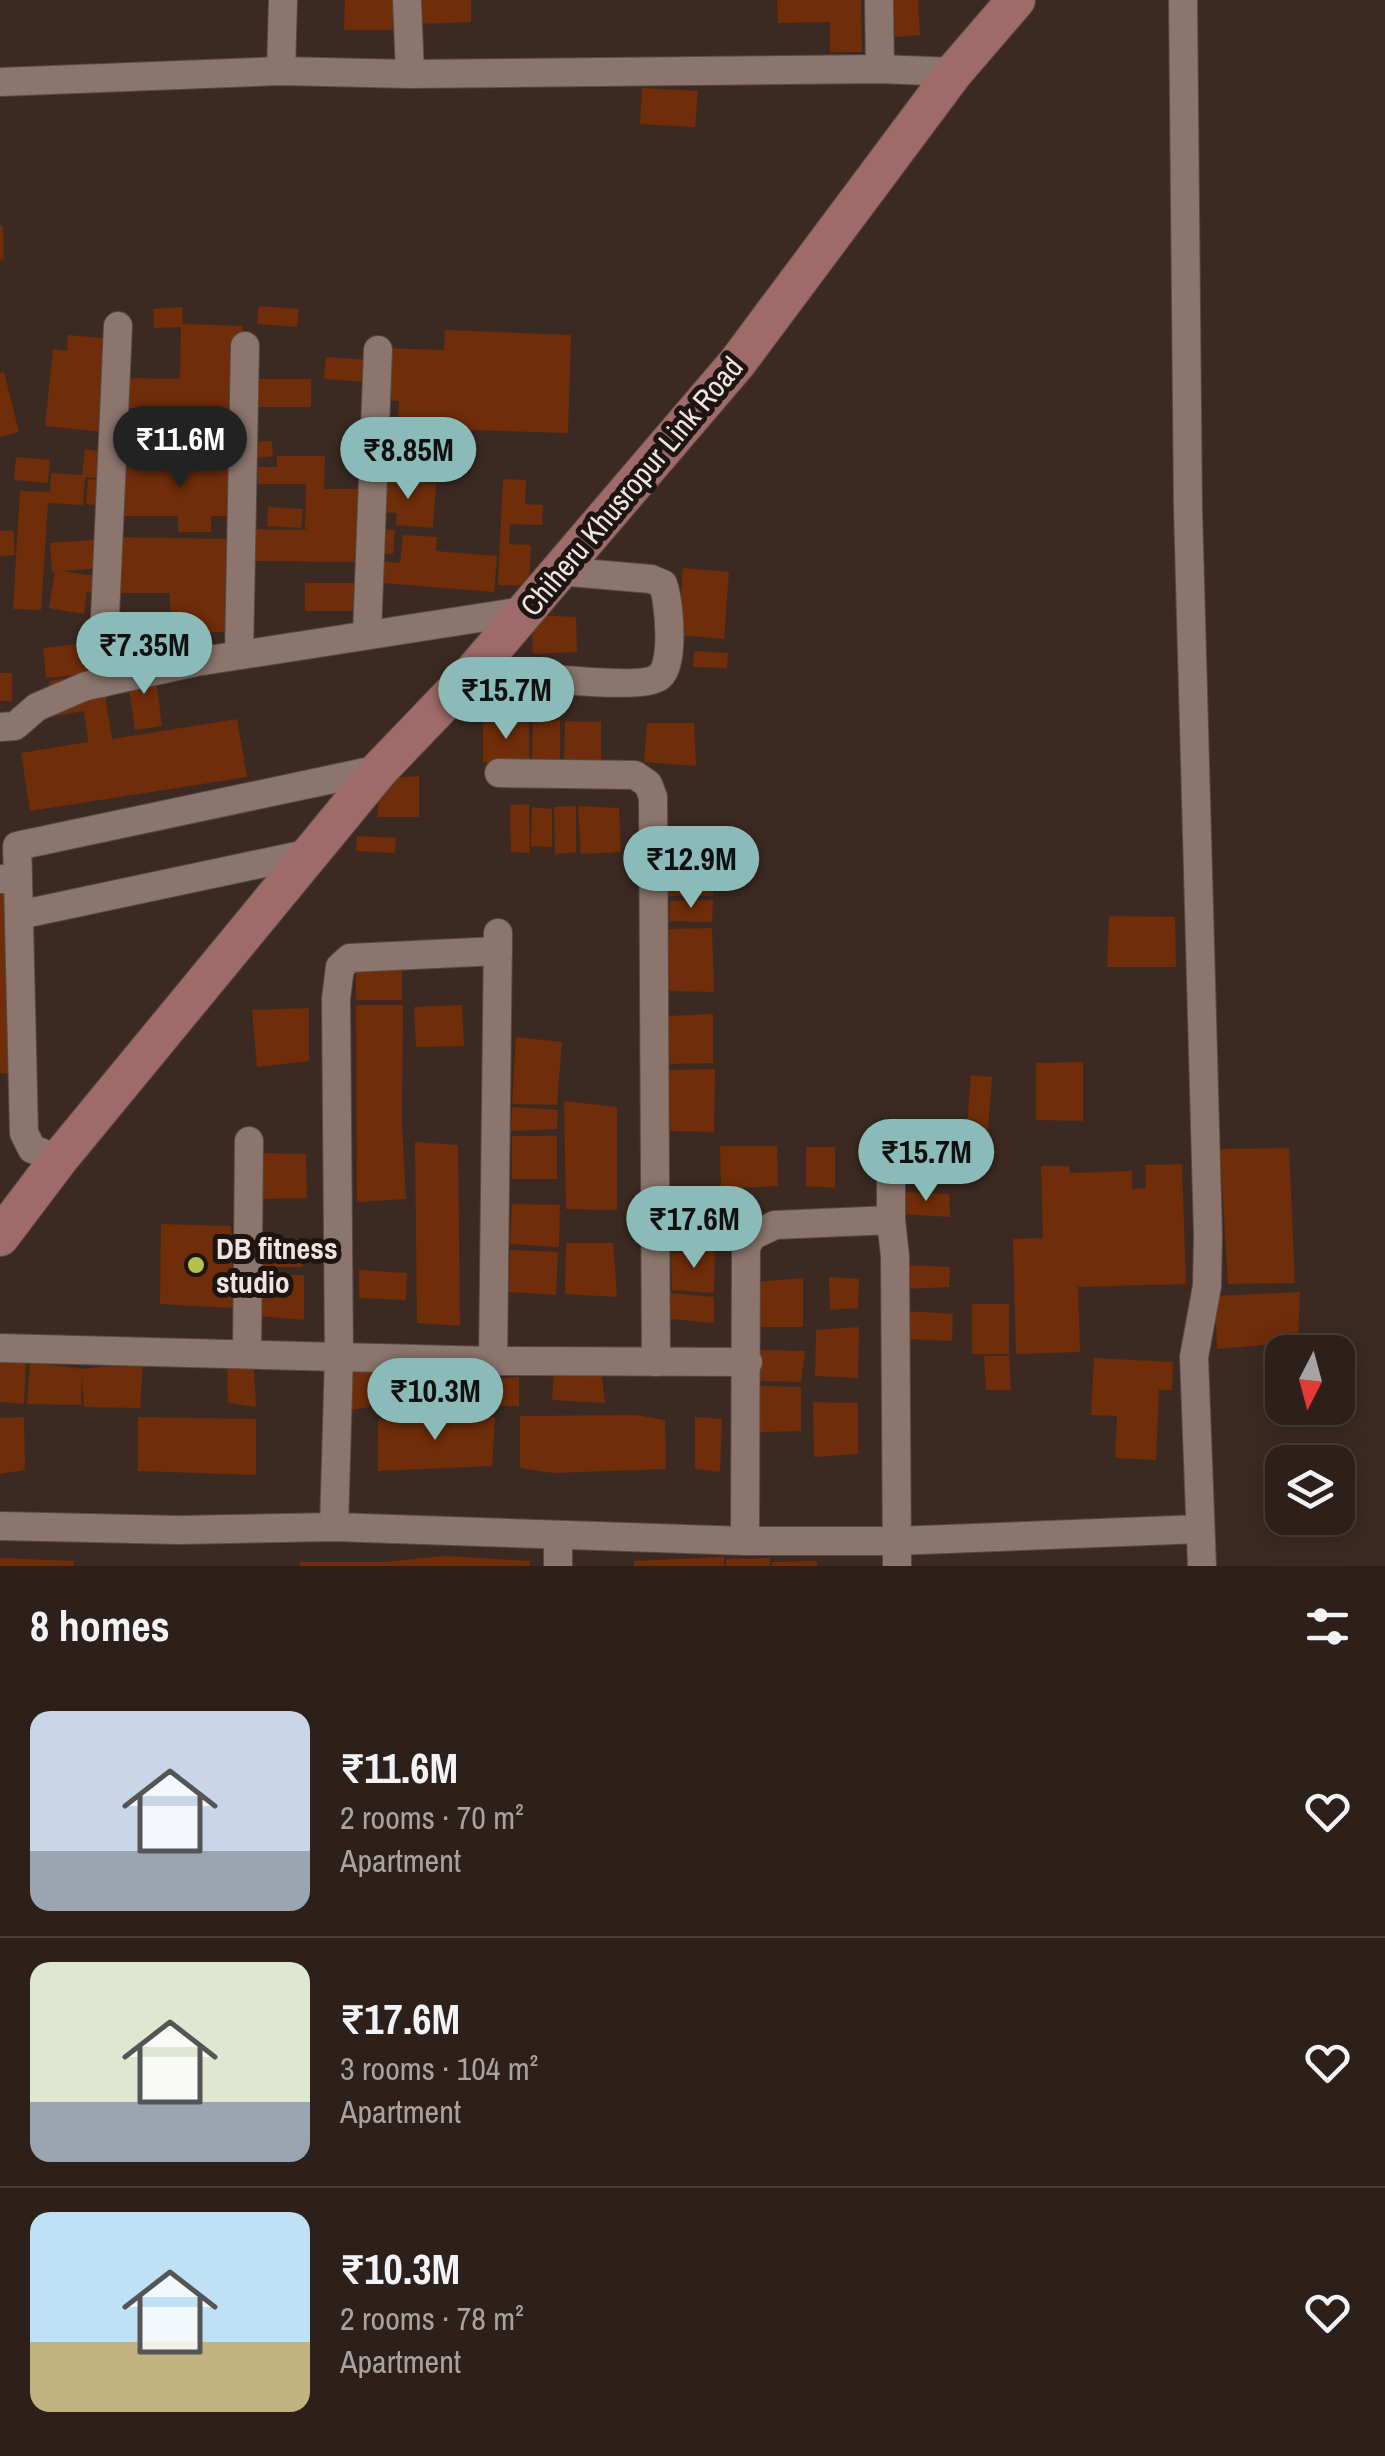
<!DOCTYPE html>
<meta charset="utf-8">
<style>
:root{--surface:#2d201a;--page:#392d27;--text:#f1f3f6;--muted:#a7a3a2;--line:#483e39;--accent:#8bbbb9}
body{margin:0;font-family:"Archivo Narrow",sans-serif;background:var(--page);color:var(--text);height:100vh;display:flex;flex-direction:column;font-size:38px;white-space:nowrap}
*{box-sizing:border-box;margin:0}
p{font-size:32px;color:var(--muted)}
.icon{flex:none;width:55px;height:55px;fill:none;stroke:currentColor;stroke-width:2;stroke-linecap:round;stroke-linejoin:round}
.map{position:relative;height:1566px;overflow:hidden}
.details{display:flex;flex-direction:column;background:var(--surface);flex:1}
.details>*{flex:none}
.needle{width:65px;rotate:186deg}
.controls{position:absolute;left:1265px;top:1335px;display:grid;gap:20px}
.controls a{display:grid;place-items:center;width:90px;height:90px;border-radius:20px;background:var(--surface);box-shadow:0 5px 25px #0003,0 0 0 2px var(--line);font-size:50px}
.price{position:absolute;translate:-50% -85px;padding:0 22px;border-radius:35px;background:var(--accent);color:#111;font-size:32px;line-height:65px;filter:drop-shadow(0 2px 5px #0008)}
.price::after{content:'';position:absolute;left:50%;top:60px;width:30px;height:22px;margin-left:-15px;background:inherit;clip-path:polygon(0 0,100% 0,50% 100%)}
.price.current{background:#222;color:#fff}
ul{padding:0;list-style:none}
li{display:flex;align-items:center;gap:30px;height:250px;padding:0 30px}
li+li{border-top:2px solid var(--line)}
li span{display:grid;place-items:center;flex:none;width:280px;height:200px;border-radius:20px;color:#555}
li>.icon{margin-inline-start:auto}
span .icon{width:120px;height:120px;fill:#fffc;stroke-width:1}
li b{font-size:42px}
h2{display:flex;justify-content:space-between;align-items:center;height:120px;padding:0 30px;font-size:42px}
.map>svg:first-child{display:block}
.building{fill:#6f2d09}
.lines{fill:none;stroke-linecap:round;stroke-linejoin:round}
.street-casing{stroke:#584942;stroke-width:30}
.secondary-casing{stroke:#584942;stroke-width:40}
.street{stroke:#8b756c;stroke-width:28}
.secondary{stroke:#9e6b68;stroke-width:38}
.poi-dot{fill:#b5c249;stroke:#1d1511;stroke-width:4}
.labels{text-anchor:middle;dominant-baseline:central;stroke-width:10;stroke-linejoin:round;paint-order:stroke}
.street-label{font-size:30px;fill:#f0e4df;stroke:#1d1511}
.poi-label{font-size:30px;font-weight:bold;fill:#f0e4df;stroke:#1d1511;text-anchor:start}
</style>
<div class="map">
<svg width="1385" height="1566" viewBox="0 0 1385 1566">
<rect width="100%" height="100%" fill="#3c2a22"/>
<!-- building -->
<g class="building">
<path d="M 345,0 L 396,0 L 396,30 L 344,30 Z"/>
<path d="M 419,0 L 471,0 L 471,22 L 420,24 Z"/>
<path d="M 777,0 L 861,0 L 862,52 L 830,52 L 830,22 L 778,23 Z"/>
<path d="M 893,0 L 918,0 L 920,35 L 895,37 Z"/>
<path d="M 642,88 L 698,91 L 695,127 L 640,124 Z"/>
<path d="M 0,226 L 3,226 L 4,259 L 0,260 Z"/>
<path d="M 259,306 L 299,309 L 297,327 L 257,324 Z"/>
<path d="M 182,307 L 183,324 L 243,326 L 241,411 L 125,408 L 126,378 L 180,379 L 181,327 L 154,328 L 153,309 Z"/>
<path d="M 445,330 L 571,335 L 568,433 L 440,429 L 439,457 L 386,455 L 386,439 L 397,439 L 399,401 L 378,400 L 380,348 L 444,350 Z"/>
<path d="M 68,335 L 115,339 L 105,432 L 45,426 L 53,349 L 67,351 Z"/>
<path d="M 326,357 L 370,360 L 369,382 L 324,379 Z"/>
<path d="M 4,372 L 19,432 L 0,437 L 0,373 Z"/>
<rect x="248" y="379" width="63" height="28"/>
<path d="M 272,441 L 273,456 L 257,458 L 256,442 Z"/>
<path d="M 85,449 L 110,453 L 106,479 L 85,477 L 83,505 L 48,503 L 41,610 L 13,609 L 20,491 L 50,492 L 51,473 L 82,475 Z"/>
<path d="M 277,456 L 325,456 L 324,489 L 366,489 L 365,562 L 240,561 L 240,529 L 310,530 L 305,529 L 306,484 L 258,484 L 258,467 L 277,467 Z"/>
<path d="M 16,457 L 50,460 L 48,483 L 14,480 Z"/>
<path d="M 121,460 L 237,460 L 238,516 L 211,516 L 211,532 L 178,532 L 178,516 L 120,516 Z"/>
<path d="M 379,478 L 436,483 L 433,528 L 396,525 L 397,513 L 377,512 Z"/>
<path d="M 88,479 L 108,481 L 106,506 L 86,504 Z"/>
<path d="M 503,479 L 526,480 L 525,504 L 543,505 L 542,525 L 510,524 L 509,544 L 531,545 L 529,586 L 498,585 Z"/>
<path d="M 268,507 L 303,509 L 301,528 L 267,526 Z"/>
<path d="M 372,528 L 395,530 L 393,554 L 370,552 Z"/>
<path d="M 13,530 L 15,555 L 0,556 L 0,531 Z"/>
<path d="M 403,535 L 437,537 L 436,551 L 497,556 L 494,592 L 371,582 L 373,560 L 400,563 Z"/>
<path d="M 111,537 L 233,539 L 232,632 L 159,632 L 159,612 L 170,612 L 170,593 L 111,593 Z"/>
<path d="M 105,539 L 106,568 L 61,571 L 104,577 L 101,594 L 87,592 L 84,614 L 49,608 L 55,571 L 52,572 L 50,543 Z"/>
<path d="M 683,568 L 729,572 L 724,639 L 678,635 Z"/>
<path d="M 305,583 L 364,583 L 365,611 L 305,611 Z"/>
<path d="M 114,612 L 157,612 L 158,657 L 115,658 Z"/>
<path d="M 531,615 L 576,617 L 577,652 L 533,654 Z"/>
<path d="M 103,641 L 107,672 L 46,678 L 43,648 Z"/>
<path d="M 694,651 L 728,653 L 727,668 L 693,667 Z"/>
<path d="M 154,664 L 162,726 L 135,730 L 126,668 Z"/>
<rect x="0" y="673" width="12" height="28"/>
<path d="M 75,677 L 105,696 L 112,739 L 237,719 L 247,777 L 30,811 L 21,753 L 88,742 L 84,711 L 54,716 L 49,681 Z"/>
<path d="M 560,720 L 560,760 L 532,760 L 533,722 Z"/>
<path d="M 565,721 L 601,722 L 601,762 L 564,760 Z"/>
<path d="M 483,722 L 529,722 L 529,761 L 483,763 Z"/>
<path d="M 647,723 L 694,723 L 696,766 L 644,762 Z"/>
<path d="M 419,776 L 419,817 L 377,817 L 381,779 Z"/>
<path d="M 529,804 L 530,853 L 511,852 L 510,805 Z"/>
<path d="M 576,806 L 576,852 L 555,854 L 554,807 Z"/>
<path d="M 578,806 L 619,808 L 621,852 L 581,854 Z"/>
<path d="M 532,807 L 552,809 L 552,847 L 531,846 Z"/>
<path d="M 357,836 L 396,838 L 395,853 L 356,851 Z"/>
<path d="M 668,855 L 713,856 L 713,896 L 668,896 Z"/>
<path d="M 0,878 L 15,878 L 13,1074 L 0,1073 Z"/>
<path d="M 713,900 L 712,922 L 669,921 L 670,901 Z"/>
<path d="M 1109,916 L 1175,917 L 1176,967 L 1107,967 Z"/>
<path d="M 712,928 L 714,992 L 667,991 L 669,929 Z"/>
<rect x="356" y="961" width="46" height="39"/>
<path d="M 356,1005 L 403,1005 L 402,1125 L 406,1199 L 357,1202 Z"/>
<path d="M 462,1005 L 464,1046 L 416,1047 L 414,1007 Z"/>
<path d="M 309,1008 L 309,1061 L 257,1067 L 252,1010 Z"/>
<path d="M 713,1014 L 713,1063 L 670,1064 L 668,1016 Z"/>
<path d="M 516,1037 L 562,1042 L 557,1105 L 512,1104 Z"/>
<path d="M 1083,1062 L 1083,1121 L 1036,1120 L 1036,1063 Z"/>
<path d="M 715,1069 L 714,1132 L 670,1131 L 669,1070 Z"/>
<path d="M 971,1075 L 992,1077 L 987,1141 L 966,1140 Z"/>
<path d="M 564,1101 L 617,1107 L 617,1210 L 566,1209 Z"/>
<path d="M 512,1107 L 558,1110 L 557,1129 L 511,1131 Z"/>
<rect x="512" y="1136" width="45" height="43"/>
<path d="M 415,1142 L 458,1145 L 460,1326 L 417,1323 Z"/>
<path d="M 903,1143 L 947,1145 L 947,1168 L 903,1170 Z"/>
<path d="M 720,1146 L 777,1146 L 778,1186 L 721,1189 Z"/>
<path d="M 806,1147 L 835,1147 L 835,1188 L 806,1186 Z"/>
<path d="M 1289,1148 L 1295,1283 L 1228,1284 L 1220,1149 Z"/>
<path d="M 258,1153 L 306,1154 L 307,1198 L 258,1199 Z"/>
<path d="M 1182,1164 L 1186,1284 L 1078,1287 L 1080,1352 L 1016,1354 L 1013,1239 L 1043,1238 L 1041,1166 L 1069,1166 L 1070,1173 L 1132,1171 L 1132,1189 L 1146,1188 L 1145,1165 Z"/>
<path d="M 902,1192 L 949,1194 L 950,1217 L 902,1214 Z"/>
<path d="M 668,1200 L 714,1202 L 715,1246 L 672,1250 Z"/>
<path d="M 512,1204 L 560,1205 L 559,1247 L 510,1244 Z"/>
<path d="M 161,1224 L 231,1226 L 233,1308 L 160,1304 Z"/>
<path d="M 303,1239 L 303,1267 L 260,1267 L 261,1240 Z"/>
<path d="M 566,1243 L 613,1243 L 617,1297 L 565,1294 Z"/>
<path d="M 510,1250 L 558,1252 L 556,1295 L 509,1292 Z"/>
<path d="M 715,1250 L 714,1293 L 672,1290 L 671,1253 Z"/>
<path d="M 906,1265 L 950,1267 L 949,1287 L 903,1289 Z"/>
<path d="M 359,1270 L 407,1273 L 406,1300 L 359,1298 Z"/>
<path d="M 258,1275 L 304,1275 L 304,1320 L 258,1316 Z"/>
<path d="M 829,1277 L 859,1279 L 858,1308 L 830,1310 Z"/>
<path d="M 803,1278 L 803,1327 L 758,1327 L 757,1282 Z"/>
<path d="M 1300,1292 L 1298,1342 L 1217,1349 L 1215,1296 Z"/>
<path d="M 671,1293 L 714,1297 L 714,1323 L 671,1319 Z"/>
<rect x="972" y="1304" width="37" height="50"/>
<path d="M 906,1311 L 953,1314 L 952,1341 L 904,1339 Z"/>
<path d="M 859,1327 L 858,1378 L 815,1376 L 816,1330 Z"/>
<path d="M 757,1350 L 805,1351 L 801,1382 L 758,1381 Z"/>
<path d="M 227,1353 L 253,1354 L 256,1407 L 228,1403 Z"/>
<path d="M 984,1356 L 1009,1356 L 1011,1390 L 986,1390 Z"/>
<path d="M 0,1358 L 26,1361 L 24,1404 L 0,1402 Z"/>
<path d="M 1094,1358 L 1173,1362 L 1172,1390 L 1159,1390 L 1156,1460 L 1115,1458 L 1117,1416 L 1091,1415 Z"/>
<path d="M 30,1362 L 82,1369 L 143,1362 L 140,1408 L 84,1407 L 82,1376 L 81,1405 L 27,1404 Z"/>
<path d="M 348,1362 L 375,1366 L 376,1406 L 349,1410 Z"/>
<path d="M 434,1364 L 464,1366 L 465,1406 L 434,1407 Z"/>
<path d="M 601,1369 L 605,1403 L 552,1400 L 554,1370 Z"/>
<path d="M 519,1377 L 519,1406 L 493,1406 L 493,1379 Z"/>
<path d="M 757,1386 L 801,1387 L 801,1431 L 757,1432 Z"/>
<path d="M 813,1402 L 858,1403 L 858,1454 L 814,1457 Z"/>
<path d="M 636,1415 L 665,1420 L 666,1469 L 553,1473 L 520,1468 L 520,1416 Z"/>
<path d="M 24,1417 L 25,1470 L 0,1474 L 0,1418 Z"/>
<path d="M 138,1417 L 256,1419 L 256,1475 L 138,1471 Z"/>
<path d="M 434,1417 L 495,1417 L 492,1466 L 378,1471 L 378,1420 Z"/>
<path d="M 695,1417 L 722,1419 L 720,1472 L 695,1469 Z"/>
<path d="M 444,1556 L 530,1561 L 530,1566 L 300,1566 L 300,1562 L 386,1562 Z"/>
<path d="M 724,1557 L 724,1566 L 634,1566 L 634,1561 Z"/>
<path d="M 0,1558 L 74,1561 L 74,1566 L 0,1566 Z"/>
<path d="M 770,1558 L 770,1566 L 726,1566 L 726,1559 Z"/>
<path d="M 817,1561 L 817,1566 L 772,1566 L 772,1562 Z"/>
</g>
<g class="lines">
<defs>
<g id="street">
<path d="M 407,0 L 410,74"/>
<path d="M 879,0 L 880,69"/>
<path d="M 1183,0 L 1188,509 L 1208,1235 L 1207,1286 L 1194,1357 L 1202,1566"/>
<path d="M 281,71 L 283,0"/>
<path d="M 0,82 L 281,71 L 410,74 L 880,69 L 954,72"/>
<path d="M 367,634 L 378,350"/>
<path d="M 239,655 L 245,346"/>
<path d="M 474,671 C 504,673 642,693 660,676 C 675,663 669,602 663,584 L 651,579 L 558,571"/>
<path d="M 102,683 L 118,326"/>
<path d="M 0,727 L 15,726 L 37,707 L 86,686 L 196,662 L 524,611"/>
<path d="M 499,773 L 635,775 L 648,784 L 653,797 L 656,1362"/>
<path d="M 0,879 L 18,879 L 17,846 L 380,769"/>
<path d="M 18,879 L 24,1133 L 32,1149 L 59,1159"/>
<path d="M 19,915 L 311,853"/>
<path d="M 891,1220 L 891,1144"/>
<path d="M 0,1348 L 493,1361 L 748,1362"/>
<path d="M 247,1354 L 249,1141"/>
<path d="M 493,1361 L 498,933"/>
<path d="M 0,1526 L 179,1530 L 334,1527 L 745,1541 L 896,1541 L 1200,1529"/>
<path d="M 334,1527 L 339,1356 L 336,999 L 340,967 L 350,958 L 498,951"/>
<path d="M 745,1541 L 746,1247 L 752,1236 L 775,1225 L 891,1220 L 895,1256 L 897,1566"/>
<path d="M 558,1566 L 558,1536"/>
</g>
<path id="secondary" d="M 0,1237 L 59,1159 L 380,769 L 474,671 L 737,363 L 954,72 L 1016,0"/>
</defs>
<!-- street casing -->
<use href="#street" class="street-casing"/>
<!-- secondary casing -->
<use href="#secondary" class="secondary-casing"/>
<!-- street -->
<use href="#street" class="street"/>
<!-- secondary -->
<use href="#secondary" class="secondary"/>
</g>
<!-- markers -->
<circle class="poi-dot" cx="196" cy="1265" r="10"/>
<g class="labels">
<!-- street labels -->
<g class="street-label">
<text transform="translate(631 486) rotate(-50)">Chiheru Khusropur Link Road</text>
</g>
<!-- poi labels -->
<g class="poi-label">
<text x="216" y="1248">DB fitness<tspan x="216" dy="34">studio</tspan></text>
</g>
</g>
</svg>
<div class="controls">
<a><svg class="needle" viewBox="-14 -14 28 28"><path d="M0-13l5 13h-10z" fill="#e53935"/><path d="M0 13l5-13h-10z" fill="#a7a3a2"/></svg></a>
<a><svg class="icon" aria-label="layers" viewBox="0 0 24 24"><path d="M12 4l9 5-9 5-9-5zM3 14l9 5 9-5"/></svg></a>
</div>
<b class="price current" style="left:180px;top:491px">₹11.6M</b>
<b class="price" style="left:408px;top:502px">₹8.85M</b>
<b class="price" style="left:144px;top:697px">₹7.35M</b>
<b class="price" style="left:506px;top:742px">₹15.7M</b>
<b class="price" style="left:691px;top:911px">₹12.9M</b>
<b class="price" style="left:926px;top:1204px">₹15.7M</b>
<b class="price" style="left:694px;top:1271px">₹17.6M</b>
<b class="price" style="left:435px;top:1443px">₹10.3M</b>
</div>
<section class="details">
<h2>8 homes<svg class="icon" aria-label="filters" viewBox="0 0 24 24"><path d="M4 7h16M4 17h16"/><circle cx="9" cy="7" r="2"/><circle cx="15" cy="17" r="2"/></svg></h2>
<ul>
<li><span style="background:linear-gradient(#c9d6e8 70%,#9aa5b1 0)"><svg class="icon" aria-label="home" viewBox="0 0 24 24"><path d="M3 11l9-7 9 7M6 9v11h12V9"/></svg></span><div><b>₹11.6M</b><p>2 rooms · 70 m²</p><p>Apartment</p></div><svg class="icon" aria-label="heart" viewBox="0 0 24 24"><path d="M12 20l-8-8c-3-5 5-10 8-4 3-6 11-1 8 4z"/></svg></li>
<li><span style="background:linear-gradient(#dfe7d0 70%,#9aa5b1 0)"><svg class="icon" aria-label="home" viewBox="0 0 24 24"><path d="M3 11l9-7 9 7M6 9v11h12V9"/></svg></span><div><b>₹17.6M</b><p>3 rooms · 104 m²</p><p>Apartment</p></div><svg class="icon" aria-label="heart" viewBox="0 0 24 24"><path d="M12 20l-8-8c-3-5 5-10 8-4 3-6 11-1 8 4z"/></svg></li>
<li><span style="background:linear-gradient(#bfe0f5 65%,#c2b280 0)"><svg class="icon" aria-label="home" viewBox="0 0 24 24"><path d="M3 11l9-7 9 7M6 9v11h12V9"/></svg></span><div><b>₹10.3M</b><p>2 rooms · 78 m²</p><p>Apartment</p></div><svg class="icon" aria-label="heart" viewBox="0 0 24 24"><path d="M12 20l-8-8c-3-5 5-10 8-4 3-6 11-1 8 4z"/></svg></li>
</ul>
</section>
